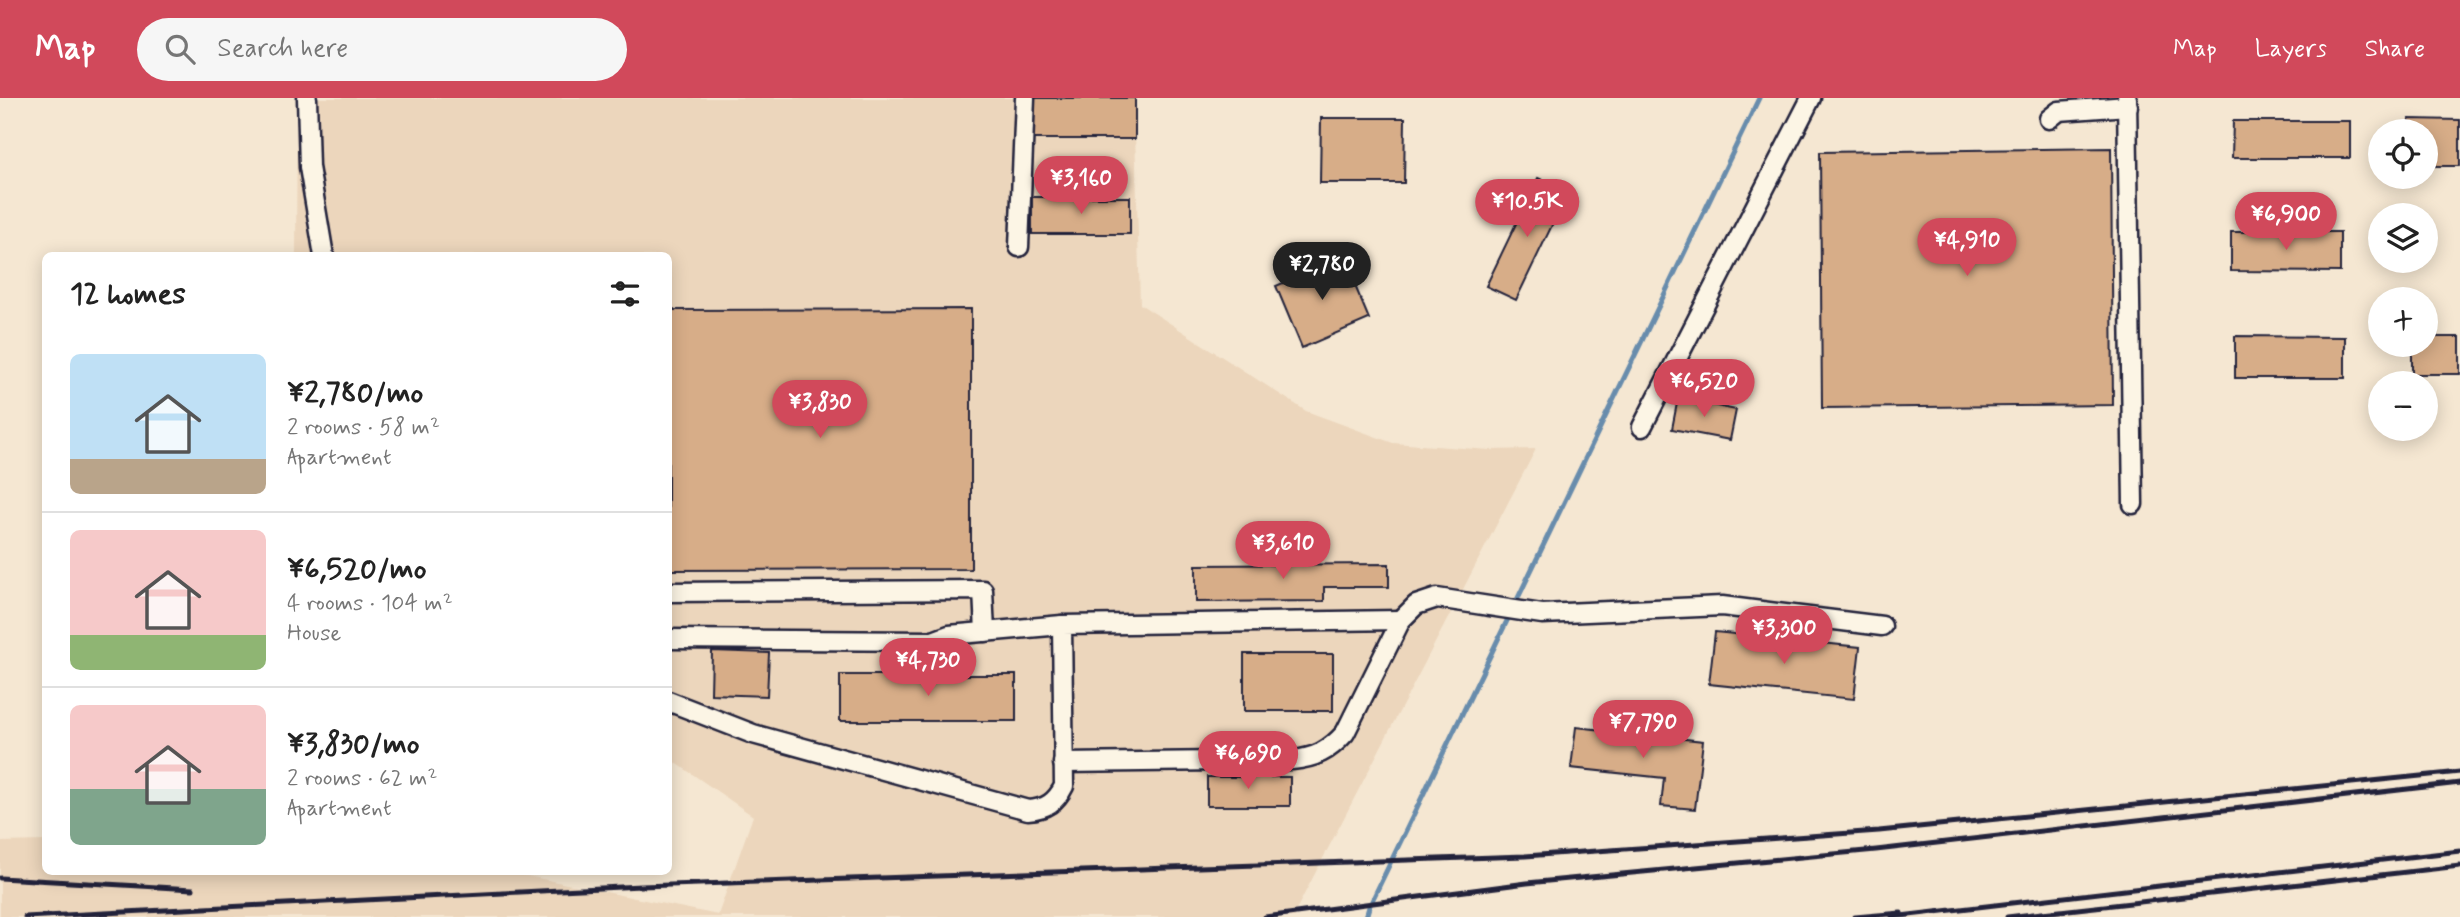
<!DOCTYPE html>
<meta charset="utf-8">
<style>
:root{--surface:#fff;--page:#f6f6f6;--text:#222;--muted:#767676;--line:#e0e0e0;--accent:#d1495b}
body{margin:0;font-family:Mynerve,sans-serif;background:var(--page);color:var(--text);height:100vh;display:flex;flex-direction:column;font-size:26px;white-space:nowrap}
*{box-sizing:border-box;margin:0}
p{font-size:23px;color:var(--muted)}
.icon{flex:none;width:38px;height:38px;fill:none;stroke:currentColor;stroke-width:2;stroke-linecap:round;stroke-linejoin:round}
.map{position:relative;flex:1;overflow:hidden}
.side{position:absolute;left:42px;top:154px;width:630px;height:623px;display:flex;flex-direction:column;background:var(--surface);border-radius:10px;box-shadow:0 4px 18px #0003}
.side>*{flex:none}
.buttons{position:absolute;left:2368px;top:21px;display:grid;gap:14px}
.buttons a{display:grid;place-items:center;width:70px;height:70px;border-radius:50%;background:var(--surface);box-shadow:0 4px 18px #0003;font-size:35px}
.price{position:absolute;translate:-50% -60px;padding:0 16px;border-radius:24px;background:var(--accent);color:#fff;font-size:23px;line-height:46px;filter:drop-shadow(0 2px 4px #0008)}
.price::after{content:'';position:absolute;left:50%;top:42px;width:21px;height:16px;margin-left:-10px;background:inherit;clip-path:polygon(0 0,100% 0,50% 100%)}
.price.on{background:#222;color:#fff}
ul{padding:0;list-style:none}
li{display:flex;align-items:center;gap:21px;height:175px;padding:0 28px}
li+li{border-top:2px solid var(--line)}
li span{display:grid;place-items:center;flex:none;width:196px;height:140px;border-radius:10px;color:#555}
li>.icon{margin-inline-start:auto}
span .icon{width:84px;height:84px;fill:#fffc;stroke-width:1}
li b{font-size:30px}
h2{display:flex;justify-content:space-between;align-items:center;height:84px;padding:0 28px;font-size:30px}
header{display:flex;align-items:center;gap:42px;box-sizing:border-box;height:98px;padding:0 35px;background:var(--accent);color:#fff}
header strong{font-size:33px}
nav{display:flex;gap:38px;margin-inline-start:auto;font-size:24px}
.search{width:490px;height:63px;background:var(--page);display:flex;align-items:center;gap:18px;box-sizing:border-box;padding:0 24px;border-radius:38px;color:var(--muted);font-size:26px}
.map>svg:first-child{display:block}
.built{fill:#ecd6bc}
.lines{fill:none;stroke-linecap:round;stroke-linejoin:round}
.stream{stroke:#688cac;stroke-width:5}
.building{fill:#d7ad88;stroke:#22223b;stroke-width:2}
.minor-casing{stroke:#22223b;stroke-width:23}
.minor{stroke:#fcf5e5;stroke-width:18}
.rail{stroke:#22223b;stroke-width:5}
</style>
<header>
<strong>Map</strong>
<div class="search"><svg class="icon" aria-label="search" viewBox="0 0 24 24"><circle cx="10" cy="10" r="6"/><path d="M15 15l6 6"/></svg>Search here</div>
<nav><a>Map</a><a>Layers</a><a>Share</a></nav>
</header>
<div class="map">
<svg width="2460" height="819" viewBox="0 0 2460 819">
<rect width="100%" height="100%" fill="#f5e7d2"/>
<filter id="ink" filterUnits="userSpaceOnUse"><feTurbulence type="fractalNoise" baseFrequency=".0143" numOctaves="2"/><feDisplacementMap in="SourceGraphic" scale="14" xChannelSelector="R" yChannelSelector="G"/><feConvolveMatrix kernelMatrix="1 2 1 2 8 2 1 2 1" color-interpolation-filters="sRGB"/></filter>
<g filter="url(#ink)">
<!-- built -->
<path class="built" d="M 297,0 L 1134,0 L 1140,206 L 1306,313 L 1393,345 L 1490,352 L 1536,351 L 1295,814 L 1295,819 L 0,819 L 0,744 L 45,743 L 46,774 L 508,774 L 718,817 L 753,718 L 669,660 L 668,158 L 296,157 Z"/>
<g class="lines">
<!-- stream -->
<path class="stream" d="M 1366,819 L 1369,809 L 1759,0"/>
</g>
<!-- building -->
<g class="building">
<rect x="1030" y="0" width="105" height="41"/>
<path d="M 1321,20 L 1405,20 L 1404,85 L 1320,85 Z"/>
<path d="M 2409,21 L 2460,22 L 2460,68 L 2426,68 L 2426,33 L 2409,33 Z"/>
<path d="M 2233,23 L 2350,23 L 2350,60 L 2232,60 Z"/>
<path d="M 2111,50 L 2113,307 L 1822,310 L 1820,54 Z"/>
<path d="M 1538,80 L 1568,94 L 1516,202 L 1486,188 Z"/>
<rect x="1032" y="99" width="98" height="37"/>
<path d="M 2231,134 L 2340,134 L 2340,174 L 2231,173 Z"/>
<path d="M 1343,159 L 1369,221 L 1302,250 L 1276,188 Z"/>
<path d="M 971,211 L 971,471 L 668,472 L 668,212 Z"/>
<path d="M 2235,238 L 2345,239 L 2345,280 L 2235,280 Z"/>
<path d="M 2426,239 L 2460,239 L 2460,276 L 2412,276 L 2412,247 L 2426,247 Z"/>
<path d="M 1678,300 L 1736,312 L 1730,342 L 1672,331 Z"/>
<path d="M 1389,466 L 1389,489 L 1324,489 L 1324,503 L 1196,504 L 1196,467 Z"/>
<path d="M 1715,534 L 1860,549 L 1854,601 L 1709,586 Z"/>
<path d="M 712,553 L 769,555 L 767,598 L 711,596 Z"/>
<rect x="1244" y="556" width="89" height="57"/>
<rect x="840" y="577" width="176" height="46"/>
<path d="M 1576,629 L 1703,643 L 1695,711 L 1661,708 L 1664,680 L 1571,670 Z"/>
<rect x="1207" y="679" width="83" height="29"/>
</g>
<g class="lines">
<defs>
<g id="minor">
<path d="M 307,0 L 309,69 L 324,158"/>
<path d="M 2127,0 L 2133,406"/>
<path d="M 2049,21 L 2059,13 L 2128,8"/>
<path d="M 1019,149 L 1025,0"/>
<path d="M 1642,329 L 1811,0"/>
<path d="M 668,494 L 983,492 L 985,534"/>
<path d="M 668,541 L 933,543 L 949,537 L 1062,527"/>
<path d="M 668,603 L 753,636 L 1028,712 C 1046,711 1056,704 1064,688 L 1062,527 L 1401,522"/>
<path d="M 1063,665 L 1292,662 C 1315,660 1329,653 1345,635 L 1401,522 L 1416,507 L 1437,500 L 1542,516 L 1722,508 L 1882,528"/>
</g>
</defs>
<!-- minor casing -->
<use href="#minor" class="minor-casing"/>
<!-- minor -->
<use href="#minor" class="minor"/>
<!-- rail -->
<g class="rail">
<path d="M 0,780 L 193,791"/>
<path d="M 25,819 L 641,788 L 1525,758 L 1879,733 L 2460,674"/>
<path d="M 1265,819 L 1527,785 L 1876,752 L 2460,685"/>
<path d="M 1855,819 L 1901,815"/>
<path d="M 1892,819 L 2460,753"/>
<path d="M 2007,819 L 2460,768"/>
</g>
</g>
</g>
</svg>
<div class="buttons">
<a><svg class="icon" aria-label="locate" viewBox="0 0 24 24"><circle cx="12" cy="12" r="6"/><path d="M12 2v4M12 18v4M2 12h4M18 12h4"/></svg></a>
<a><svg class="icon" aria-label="layers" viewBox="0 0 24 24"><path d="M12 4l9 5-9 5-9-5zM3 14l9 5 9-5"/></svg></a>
<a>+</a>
<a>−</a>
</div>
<b class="price" style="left:1081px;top:118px">¥3,160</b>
<b class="price" style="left:1527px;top:141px">¥10.5K</b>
<b class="price" style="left:2286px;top:154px">¥6,900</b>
<b class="price" style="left:1967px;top:180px">¥4,910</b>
<b class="price on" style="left:1322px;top:204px">¥2,780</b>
<b class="price" style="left:1704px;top:321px">¥6,520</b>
<b class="price" style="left:820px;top:342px">¥3,830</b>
<b class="price" style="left:1283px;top:483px">¥3,610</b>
<b class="price" style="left:1784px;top:568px">¥3,300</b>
<b class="price" style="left:928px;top:600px">¥4,730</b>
<b class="price" style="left:1643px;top:662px">¥7,790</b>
<b class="price" style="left:1248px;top:693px">¥6,690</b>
<section class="side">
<h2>12 homes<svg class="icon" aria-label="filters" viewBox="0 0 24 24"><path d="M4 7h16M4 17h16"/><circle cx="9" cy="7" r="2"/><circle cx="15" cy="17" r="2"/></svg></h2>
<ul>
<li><span style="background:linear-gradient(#bfe0f5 75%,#b9a48a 0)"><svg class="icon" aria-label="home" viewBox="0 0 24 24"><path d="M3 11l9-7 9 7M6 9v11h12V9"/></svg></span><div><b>¥2,780/mo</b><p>2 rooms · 58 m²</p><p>Apartment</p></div></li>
<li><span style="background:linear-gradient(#f6c9c9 75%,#8fb573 0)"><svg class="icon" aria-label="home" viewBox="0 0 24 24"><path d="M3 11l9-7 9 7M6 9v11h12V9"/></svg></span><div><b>¥6,520/mo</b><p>4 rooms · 104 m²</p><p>House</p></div></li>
<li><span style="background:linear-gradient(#f6c9c9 60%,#7fa58c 0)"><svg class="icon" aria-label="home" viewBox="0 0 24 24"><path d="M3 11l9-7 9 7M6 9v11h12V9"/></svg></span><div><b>¥3,830/mo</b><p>2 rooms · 62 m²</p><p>Apartment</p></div></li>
</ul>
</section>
</div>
